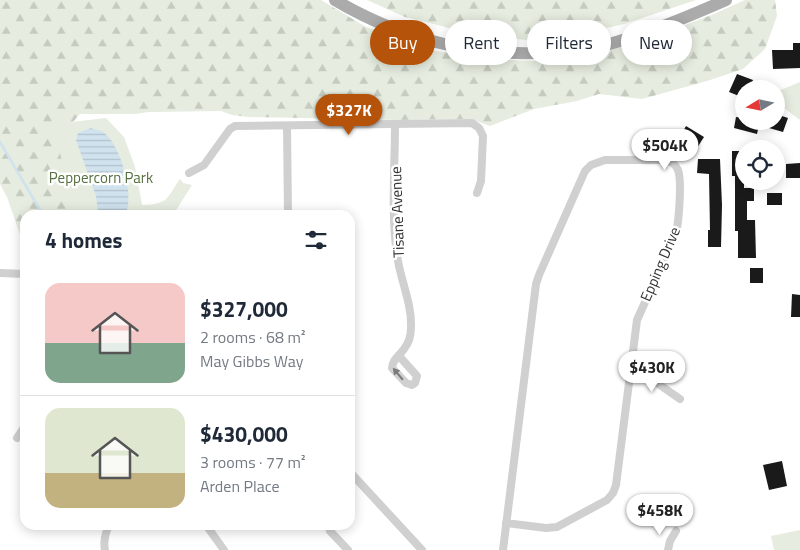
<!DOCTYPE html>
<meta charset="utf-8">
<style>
:root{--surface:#fff;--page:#f6f6f7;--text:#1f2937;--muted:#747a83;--line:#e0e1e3;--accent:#b45309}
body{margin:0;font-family:"Titillium Web",sans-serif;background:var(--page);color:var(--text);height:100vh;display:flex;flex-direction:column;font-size:19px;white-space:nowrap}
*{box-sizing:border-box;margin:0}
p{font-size:16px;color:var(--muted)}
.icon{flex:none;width:28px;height:28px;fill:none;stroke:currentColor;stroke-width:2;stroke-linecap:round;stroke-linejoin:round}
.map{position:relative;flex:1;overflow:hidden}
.side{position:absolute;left:20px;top:210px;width:335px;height:320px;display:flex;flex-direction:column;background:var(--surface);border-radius:15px;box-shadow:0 2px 12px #0003}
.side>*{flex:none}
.hud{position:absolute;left:370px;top:20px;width:355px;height:45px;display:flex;gap:10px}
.needle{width:32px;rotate:260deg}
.fabs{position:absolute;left:735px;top:80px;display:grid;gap:10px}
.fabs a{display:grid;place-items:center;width:50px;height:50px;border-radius:50%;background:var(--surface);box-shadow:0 2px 12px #0003;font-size:25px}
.price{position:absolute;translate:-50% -42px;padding:0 11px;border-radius:18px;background:#fff;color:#222;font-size:16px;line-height:32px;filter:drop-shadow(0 1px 2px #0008)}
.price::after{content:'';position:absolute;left:50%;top:30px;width:15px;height:11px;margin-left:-8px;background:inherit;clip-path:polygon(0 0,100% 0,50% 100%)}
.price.selected{background:var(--accent);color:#fff}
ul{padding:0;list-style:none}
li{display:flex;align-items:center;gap:15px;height:125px;padding:0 25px}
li+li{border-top:1px solid var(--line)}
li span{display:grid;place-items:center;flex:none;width:140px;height:100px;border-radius:15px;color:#555}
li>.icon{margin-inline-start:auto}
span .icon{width:60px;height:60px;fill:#fffc;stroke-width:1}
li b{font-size:21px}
h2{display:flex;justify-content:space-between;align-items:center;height:60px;padding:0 25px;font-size:21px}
.chip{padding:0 18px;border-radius:22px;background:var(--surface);box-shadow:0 2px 12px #0003;font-size:18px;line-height:45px}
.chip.selected{background:var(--accent);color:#fff}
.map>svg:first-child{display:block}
.forest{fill:url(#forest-firs)}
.park{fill:#e6ecdf}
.water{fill:url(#water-rules)}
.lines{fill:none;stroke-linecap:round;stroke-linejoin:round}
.stream{stroke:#cfe2ee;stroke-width:2.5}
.building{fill:#1a1a1a}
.minor{stroke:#d0d0d0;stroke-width:8}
.primary{stroke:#ababab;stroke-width:12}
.oneway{fill:#7a7a7a}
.labels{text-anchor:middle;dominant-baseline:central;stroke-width:5;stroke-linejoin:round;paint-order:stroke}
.park-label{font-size:15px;fill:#56703f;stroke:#fff}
.street-label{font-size:15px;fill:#333;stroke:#fff}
</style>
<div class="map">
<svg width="800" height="550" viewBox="0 0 800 550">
<defs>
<pattern id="forest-firs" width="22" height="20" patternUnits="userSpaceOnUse" patternTransform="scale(1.25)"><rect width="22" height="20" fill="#e6ecdf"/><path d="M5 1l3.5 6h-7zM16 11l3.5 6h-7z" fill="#c6cbc0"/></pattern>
<pattern id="water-rules" width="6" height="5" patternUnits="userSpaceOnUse" patternTransform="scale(1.25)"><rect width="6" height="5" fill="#cfe2ee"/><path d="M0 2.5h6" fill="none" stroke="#b2c2cd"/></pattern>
</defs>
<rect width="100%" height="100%" fill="#fff"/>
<!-- forest -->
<g class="forest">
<path d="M 0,0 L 321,0 L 366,27 L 429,50 L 491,59 L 555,62 L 601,53 L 659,35 L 714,14 L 745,0 L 775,0 L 777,16 L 765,49 L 743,69 L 707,81 L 642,99 L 599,94 L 577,101 L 534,109 L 490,126 L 470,119 L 397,120 L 249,117 L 232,115 L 221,111 L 149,112 L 135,114 L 80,114 L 65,131 L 90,215 L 25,215 L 25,249 L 7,197 L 0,184 Z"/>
<path d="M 367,0 L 696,0 L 624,24 L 564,38 L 527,40 L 482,36 L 405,17 Z"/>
</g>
<!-- park -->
<g class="park">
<path d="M 800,82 L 800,120 L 776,102 L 776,92 Z"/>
<path d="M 106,118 L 124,137 L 135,167 L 142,205 C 169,204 166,199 180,179 L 183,183 L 192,185 L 173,215 L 75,215 L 55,132 L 63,123 Z"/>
<path d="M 800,530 L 800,550 L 774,550 L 771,536 Z"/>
</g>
<!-- water -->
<path class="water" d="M 91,128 C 95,130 100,130 103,132 C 120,143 133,191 127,210 L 114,212 L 98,212 L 96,196 L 76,140 L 78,133 Z"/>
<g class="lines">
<!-- stream -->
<path class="stream" d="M 0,142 L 43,215"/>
</g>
<!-- building -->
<g class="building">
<path d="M 793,43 L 800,43 L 800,68 L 773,69 L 772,50 L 793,50 Z"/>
<path d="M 737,74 L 753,80 L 749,89 L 744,89 L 744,98 L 729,92 Z"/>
<path d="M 776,114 L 788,118 L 783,132 L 759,125 L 757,134 L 734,128 L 736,117 L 744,118 L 744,121 L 776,121 Z"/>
<path d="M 686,126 L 704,137 L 697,148 L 680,137 Z"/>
<path d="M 732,151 L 744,151 L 744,188 L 754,188 L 754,201 L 747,201 L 747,220 L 755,220 L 756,258 L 738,258 L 738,231 L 735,231 L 735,176 L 732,176 Z"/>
<path d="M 698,159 L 720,159 L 722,205 L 721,247 L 708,247 L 708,230 L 710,230 L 709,174 L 697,173 Z"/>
<path d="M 800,163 L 800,178 L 786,178 L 786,164 Z"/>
<rect x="767" y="193" width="15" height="12"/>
<rect x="750" y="268" width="13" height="15"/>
<path d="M 792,294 L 800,295 L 800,317 L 791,317 Z"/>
<path d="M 782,461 L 787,486 L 769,490 L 763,465 Z"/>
</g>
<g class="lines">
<!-- minor -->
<g class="minor">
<path d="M 395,124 C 395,168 391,213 397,255 C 400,279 412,303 411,327 C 411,335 409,343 404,349 C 400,355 392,360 392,368 L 406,383 L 412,385 L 415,383 L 417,376 L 399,356"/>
<path d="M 287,126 L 288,215"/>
<path d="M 189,173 L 204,165 L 230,129 L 235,126 L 472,123 L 479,128 L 483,136 L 481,181 L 477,193"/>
<path d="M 0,273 L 25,274"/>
<path d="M 631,371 L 644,374 L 680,399"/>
<path d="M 17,438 L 25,426"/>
<path d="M 350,472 L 422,550"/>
<path d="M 206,525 L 224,550"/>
<path d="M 330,531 L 348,550"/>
<path d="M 105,550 C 103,541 105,534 109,525"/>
<path d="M 503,550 L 536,284 L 539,275 L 585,171 L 591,165 L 605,160 L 666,160 C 672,162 675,164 678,170 C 682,180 679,221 676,233 L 637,320 L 616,485 L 613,493 L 607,500 L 557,527 L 546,528 L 506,523"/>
<path d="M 668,550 L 670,541 L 676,531"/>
</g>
<!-- primary -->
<path class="primary" d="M 335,0 C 404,41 484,60 564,51 C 575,50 587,50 598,47 C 642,36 685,18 726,0"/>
</g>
<!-- one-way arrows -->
<defs><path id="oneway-solid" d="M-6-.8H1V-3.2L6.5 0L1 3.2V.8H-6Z" transform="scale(1.25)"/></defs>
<use class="oneway" href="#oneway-solid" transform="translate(398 374) rotate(-130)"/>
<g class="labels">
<!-- park labels -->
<g class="park-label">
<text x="101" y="177">Peppercorn Park</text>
</g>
<!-- street labels -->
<g class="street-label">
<text transform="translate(397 212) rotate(-92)">Tisane Avenue</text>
<text transform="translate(660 264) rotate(-67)">Epping Drive</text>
</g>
</g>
</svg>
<div class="fabs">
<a><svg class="needle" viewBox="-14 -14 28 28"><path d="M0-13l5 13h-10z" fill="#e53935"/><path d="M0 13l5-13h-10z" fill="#747a83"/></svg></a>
<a><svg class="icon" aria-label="locate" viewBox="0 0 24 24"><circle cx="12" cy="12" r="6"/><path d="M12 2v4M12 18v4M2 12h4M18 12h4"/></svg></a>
</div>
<b class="price selected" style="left:349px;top:136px">$327K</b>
<b class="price" style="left:665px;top:171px">$504K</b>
<b class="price" style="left:652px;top:393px">$430K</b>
<b class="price" style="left:660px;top:536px">$458K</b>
<div class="hud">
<a class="chip selected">Buy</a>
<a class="chip">Rent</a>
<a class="chip">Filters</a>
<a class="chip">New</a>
</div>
<section class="side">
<h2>4 homes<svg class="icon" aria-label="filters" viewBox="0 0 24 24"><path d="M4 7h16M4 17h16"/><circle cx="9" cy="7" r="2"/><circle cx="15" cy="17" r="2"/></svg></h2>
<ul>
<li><span style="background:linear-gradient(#f6c9c9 60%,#7fa58c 0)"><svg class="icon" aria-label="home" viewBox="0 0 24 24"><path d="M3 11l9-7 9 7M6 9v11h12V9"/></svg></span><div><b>$327,000</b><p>2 rooms · 68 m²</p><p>May Gibbs Way</p></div></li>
<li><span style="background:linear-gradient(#dfe7d0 65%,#c2b280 0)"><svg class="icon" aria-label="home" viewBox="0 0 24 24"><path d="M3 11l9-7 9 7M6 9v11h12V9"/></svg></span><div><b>$430,000</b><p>3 rooms · 77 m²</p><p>Arden Place</p></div></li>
</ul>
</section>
</div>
